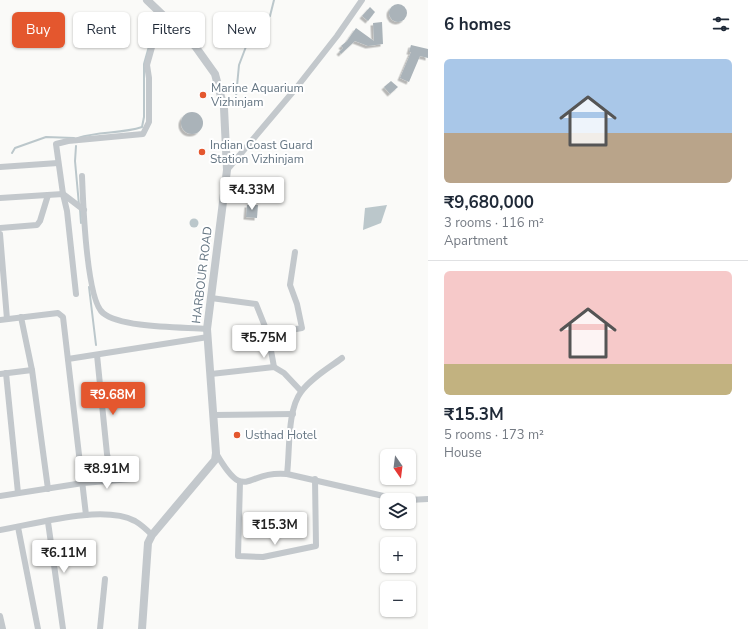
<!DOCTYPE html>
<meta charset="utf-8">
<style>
:root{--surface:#fff;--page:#f2f2f3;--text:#1f2937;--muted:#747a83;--line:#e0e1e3;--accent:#e4572e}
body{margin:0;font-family:"Nunito Sans",sans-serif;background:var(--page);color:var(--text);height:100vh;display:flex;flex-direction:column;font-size:15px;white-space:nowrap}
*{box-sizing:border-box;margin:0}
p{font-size:13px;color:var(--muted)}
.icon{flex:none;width:22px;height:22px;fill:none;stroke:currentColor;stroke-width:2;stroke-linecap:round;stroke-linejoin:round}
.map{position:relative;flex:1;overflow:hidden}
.details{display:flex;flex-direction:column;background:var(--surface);width:320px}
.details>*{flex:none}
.guide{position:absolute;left:12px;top:12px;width:356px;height:36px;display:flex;gap:8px}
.needle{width:26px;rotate:166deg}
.tools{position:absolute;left:380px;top:449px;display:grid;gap:8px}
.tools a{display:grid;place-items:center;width:36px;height:36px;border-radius:6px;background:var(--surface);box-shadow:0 1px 3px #0004;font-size:20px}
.price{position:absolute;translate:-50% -34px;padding:0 9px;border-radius:4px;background:#fff;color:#222;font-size:13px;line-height:26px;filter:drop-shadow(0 1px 2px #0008)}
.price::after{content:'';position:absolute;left:50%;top:24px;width:12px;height:9px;margin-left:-6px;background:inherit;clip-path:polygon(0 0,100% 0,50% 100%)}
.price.active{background:var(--accent);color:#fff}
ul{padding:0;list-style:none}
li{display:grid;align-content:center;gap:8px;height:212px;padding:0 16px}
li+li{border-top:1px solid var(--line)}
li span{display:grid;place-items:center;height:124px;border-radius:6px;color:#555}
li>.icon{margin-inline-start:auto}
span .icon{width:72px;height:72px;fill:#fffc;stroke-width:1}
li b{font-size:17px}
h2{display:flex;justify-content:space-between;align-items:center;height:48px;padding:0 16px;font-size:17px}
.chip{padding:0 14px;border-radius:6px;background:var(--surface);box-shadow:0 1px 3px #0004;font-size:14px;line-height:36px}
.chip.active{background:var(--accent);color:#fff}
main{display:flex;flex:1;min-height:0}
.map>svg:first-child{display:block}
.water{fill:#bbc7cb}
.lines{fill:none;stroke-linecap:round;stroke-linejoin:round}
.stream{stroke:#bbc7cb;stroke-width:2}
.building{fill:#aab3b9;filter:url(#shadow)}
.minor{stroke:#c3c8cc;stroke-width:6}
.tertiary{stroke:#c3c8cc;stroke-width:8}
.poi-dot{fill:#e4572e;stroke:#fff;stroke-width:1.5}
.labels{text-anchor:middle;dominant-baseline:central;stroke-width:4;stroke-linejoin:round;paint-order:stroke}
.poi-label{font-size:12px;fill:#657683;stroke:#fff;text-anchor:start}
.street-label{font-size:12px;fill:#657683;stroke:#fff}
</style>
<main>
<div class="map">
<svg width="428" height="629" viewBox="0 0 428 629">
<defs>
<filter id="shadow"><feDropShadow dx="-2.5" dy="2.5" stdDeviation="0" flood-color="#0004"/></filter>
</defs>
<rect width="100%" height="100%" fill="#fafaf8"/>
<!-- water -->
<g class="water">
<path d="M 387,205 L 381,223 L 363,230 L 365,208 Z"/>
<circle cx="194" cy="223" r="4.5"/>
</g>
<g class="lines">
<!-- stream -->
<g class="stream">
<path d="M 235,107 L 239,65 L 247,44 L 258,27 L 270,16 L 274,0"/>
<path d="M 78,138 C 99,131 121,134 142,127 L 144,117 L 144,64 L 153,32"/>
<path d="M 76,146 L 75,161 L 79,205"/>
<path d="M 12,153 L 15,148 L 46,137 L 74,138"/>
<path d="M 80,209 L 81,223"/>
<path d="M 89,287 L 96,345"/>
</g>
</g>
<!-- building -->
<g class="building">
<circle cx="398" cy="13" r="9"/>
<path d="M 370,7 L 375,12 L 368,21 L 362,16 Z"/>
<path d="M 382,22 L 383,44 L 368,46 L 355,41 L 341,54 L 339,52 L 343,48 L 341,46 L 347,41 L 356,28 L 374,41 L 373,23 Z"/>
<path d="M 411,45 L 428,49 L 428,58 L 420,56 L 409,82 L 400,78 L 411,52 L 409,52 Z"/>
<path d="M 391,81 L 398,87 L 390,94 L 384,87 Z"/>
<circle cx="192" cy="123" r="11"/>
<path d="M 247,205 L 258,205 L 257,218 L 246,217 Z"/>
</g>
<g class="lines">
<!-- minor -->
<g class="minor">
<path d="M 0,167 L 58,163"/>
<path d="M 227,170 L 297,87 L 337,36 L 362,0"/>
<path d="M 82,176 C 83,200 86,300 103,313 C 121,328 182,327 207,329"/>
<path d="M 0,198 L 63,194 L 84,210"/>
<path d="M 0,228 L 37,225 L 40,221 L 48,195"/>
<path d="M 0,234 L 7,319"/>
<path d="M 76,294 L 67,211 L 63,194 L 56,144 L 68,141 L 143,134 L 149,122 L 149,78 L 147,65 L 158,26 L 159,12"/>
<path d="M 211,298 L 256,304 L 268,334 L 274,367"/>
<path d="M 21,317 L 32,370 L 48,489"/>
<path d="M 0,320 L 58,313 L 63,317 L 86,515"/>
<path d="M 268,334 L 302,328 L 297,304 L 290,285 L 295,252"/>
<path d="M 97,355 L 107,454 L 113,480"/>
<path d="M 68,359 L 208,337"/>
<path d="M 6,373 L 18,493"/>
<path d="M 0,374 L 32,370"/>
<path d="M 211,374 L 274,367 L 284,373 L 301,391"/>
<path d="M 214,415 L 293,414"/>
<path d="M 216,453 C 246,505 245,470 287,474 L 401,500"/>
<path d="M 287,474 C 290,451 287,410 301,392 C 311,378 329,368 342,358"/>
<path d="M 240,482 L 238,556 L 263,557 L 316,546 L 315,479"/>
<path d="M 0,496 L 83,483 L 131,479"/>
<path d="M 409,500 L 428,499"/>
<path d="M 48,522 L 63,629"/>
<path d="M 18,527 L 38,629"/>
<path d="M 0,530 C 35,524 103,504 135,521 C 142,525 147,530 152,535"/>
<path d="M 0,616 L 3,629"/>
<path d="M 100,629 L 105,579"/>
</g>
<!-- tertiary -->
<path class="tertiary" d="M 142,629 L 148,543 L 152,535 L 215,460 L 216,453 L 207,329 L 227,170 L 224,108 L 215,74 L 195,46 L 147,0"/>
</g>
<!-- markers -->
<g class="poi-dot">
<circle cx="203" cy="95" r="4"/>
<circle cx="202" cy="152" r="4"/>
<circle cx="237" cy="435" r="4"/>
</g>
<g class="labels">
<!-- poi labels -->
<g class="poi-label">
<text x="211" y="88">Marine Aquarium<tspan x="211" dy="14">Vizhinjam</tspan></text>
<text x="210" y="145">Indian Coast Guard<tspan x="210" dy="14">Station Vizhinjam</tspan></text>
<text x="245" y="435">Usthad Hotel</text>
</g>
<!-- street labels -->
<g class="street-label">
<text transform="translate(202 275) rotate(-83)">HARBOUR ROAD</text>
</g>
</g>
</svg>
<div class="tools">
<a><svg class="needle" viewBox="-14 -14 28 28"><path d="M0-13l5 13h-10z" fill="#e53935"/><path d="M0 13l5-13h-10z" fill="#747a83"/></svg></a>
<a><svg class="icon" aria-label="layers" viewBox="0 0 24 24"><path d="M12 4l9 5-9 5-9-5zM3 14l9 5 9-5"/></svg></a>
<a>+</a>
<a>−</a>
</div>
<b class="price" style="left:252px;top:211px">₹4.33M</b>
<b class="price" style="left:264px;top:359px">₹5.75M</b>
<b class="price active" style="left:113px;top:416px">₹9.68M</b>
<b class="price" style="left:107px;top:490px">₹8.91M</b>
<b class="price" style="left:275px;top:546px">₹15.3M</b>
<b class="price" style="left:64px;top:574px">₹6.11M</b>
<div class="guide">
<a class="chip active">Buy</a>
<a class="chip">Rent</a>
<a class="chip">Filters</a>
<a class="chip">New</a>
</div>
</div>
<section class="details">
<h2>6 homes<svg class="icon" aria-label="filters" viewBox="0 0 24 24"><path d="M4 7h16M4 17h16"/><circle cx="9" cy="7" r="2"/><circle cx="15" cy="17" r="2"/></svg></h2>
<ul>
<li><span style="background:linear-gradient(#a9c7e8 60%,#b9a48a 0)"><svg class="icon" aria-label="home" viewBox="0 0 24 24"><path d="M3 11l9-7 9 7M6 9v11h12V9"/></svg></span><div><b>₹9,680,000</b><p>3 rooms · 116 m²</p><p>Apartment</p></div></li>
<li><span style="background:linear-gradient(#f6c9c9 75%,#c2b280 0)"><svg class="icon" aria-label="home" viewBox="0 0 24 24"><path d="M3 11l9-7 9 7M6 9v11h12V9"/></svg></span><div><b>₹15.3M</b><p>5 rooms · 173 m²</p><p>House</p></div></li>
</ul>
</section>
</main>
